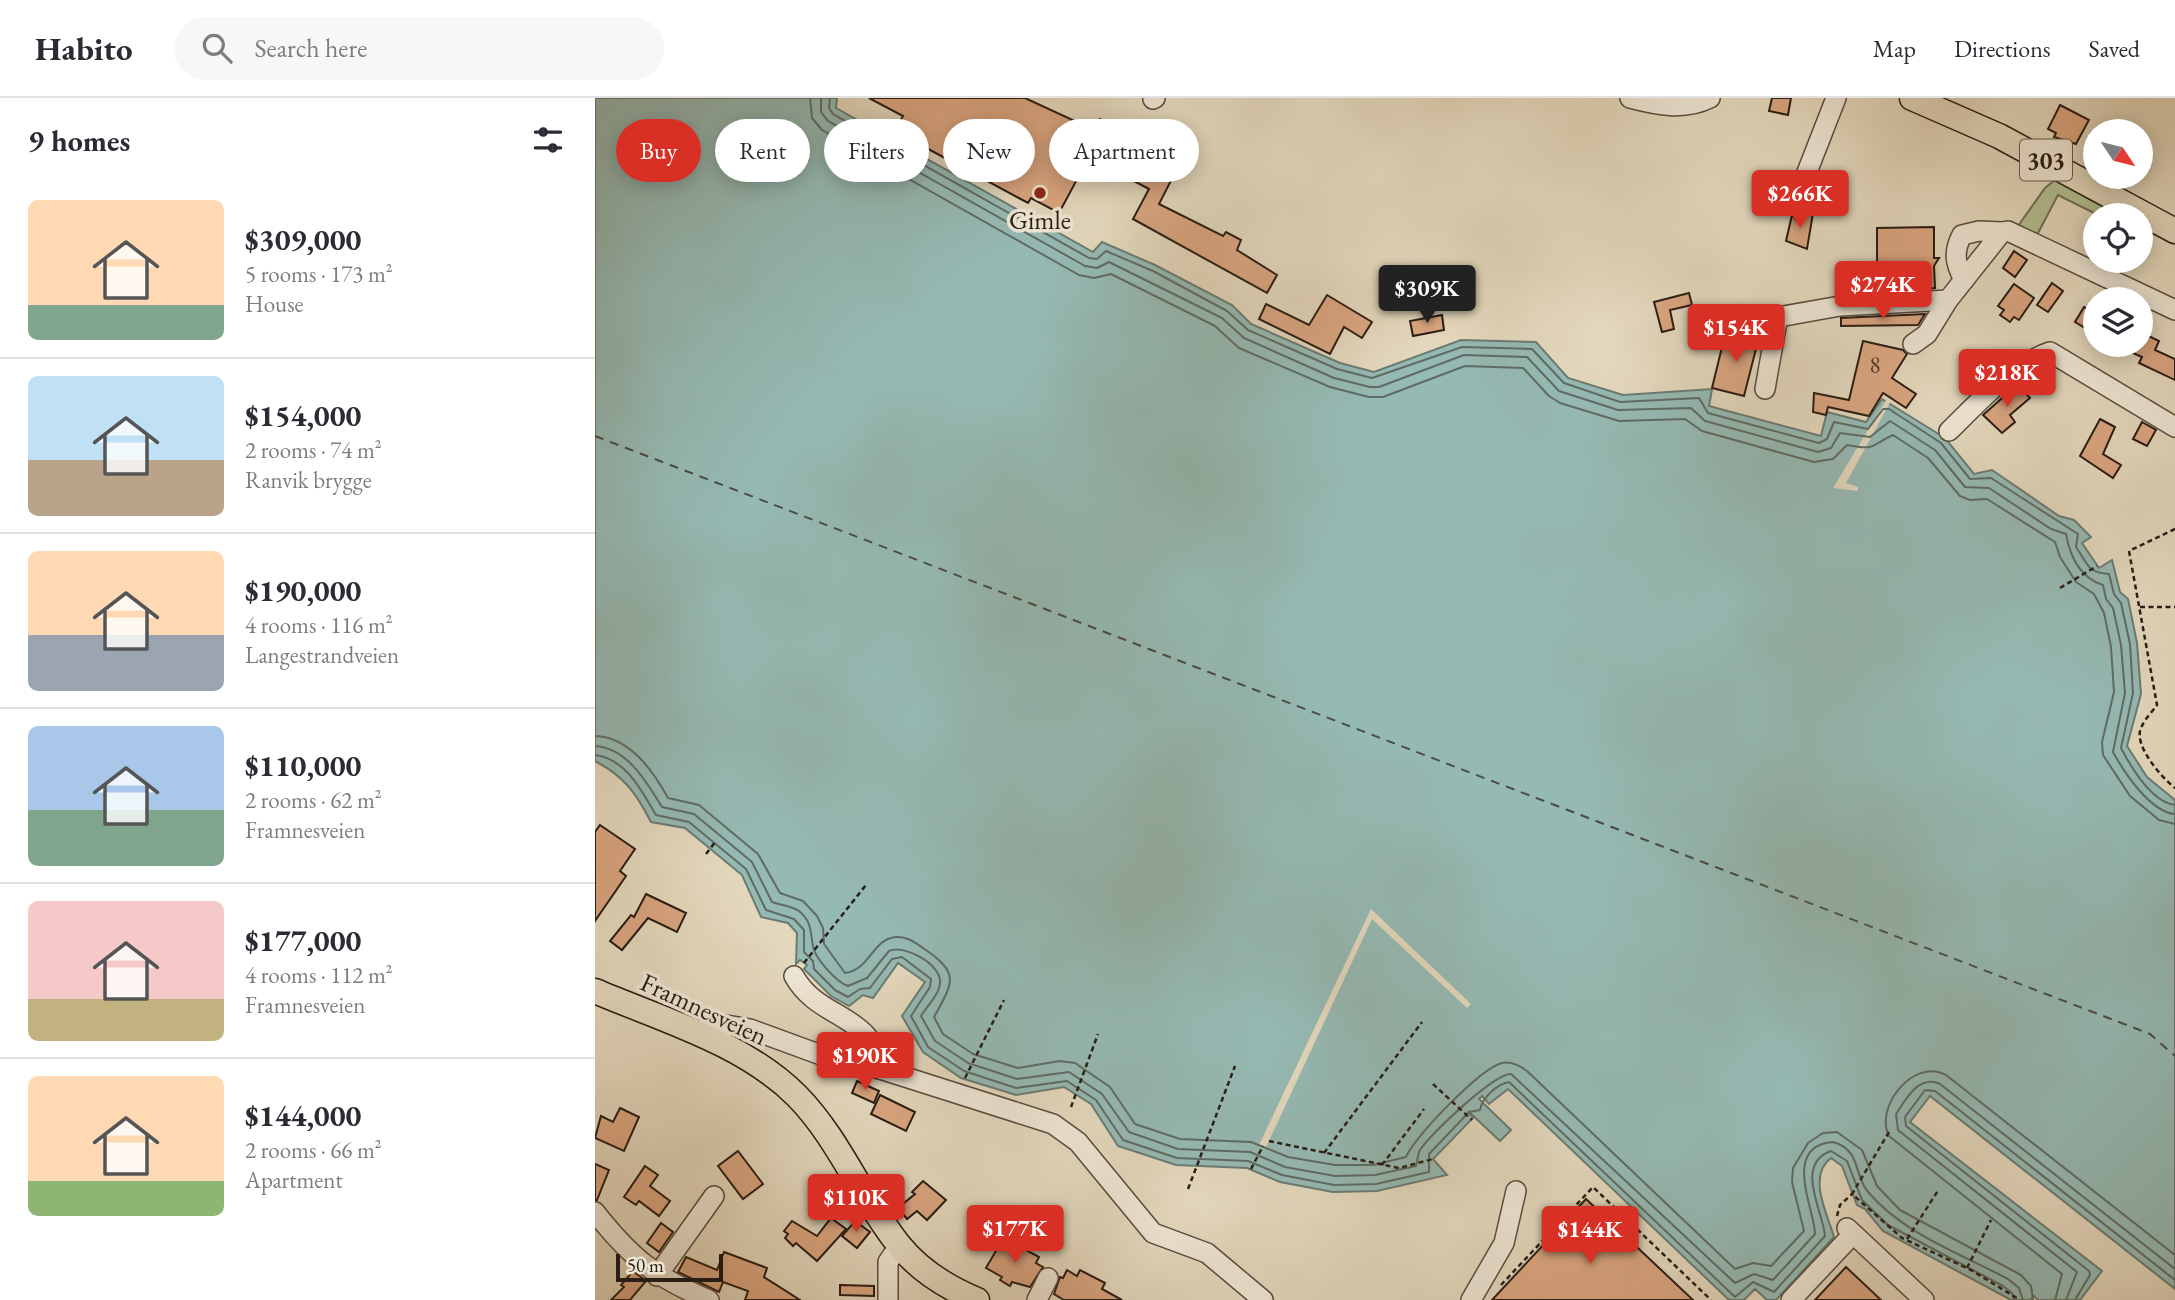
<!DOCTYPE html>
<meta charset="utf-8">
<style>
:root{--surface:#fff;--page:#f7f7f7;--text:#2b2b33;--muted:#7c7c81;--line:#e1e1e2;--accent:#d93025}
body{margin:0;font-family:"EB Garamond",serif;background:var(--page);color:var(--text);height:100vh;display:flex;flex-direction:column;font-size:26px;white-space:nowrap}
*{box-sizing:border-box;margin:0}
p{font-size:23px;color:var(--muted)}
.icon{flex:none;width:38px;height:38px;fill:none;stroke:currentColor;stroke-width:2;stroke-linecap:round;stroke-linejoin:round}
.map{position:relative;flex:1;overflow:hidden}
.panel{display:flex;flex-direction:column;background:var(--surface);width:595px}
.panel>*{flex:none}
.guide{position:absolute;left:21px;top:21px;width:665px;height:63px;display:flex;gap:14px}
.needle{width:46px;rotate:125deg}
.controls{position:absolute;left:1488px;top:21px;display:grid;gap:14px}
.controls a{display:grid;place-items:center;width:70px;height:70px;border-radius:50%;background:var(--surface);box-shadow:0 4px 18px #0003;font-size:35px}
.scale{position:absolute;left:21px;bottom:18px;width:107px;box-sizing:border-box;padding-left:7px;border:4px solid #291d14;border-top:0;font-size:19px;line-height:24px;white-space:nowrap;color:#291d14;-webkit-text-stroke:5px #ede5d3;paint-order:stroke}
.price{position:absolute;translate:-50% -60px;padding:0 16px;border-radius:7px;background:var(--accent);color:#fff;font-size:23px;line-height:46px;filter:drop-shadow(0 2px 4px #0008)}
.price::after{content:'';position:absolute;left:50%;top:42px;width:21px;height:16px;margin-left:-10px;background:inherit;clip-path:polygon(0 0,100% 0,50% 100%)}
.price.on{background:#222;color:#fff}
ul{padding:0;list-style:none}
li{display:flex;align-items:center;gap:21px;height:175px;padding:0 28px}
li+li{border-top:2px solid var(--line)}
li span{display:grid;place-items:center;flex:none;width:196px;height:140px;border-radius:10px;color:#555}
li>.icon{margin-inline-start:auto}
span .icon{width:84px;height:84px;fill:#fffc;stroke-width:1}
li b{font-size:30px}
h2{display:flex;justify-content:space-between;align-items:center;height:84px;padding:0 28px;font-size:30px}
.pill{padding:0 24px;border-radius:32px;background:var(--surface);box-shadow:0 4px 18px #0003;font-size:24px;line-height:63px}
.pill.on{background:var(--accent);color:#fff}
header{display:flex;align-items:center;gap:42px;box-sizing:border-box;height:98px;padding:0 35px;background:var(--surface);border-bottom:2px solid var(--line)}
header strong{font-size:33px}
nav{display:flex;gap:38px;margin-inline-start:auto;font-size:24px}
.search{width:490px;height:63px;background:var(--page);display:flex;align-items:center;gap:18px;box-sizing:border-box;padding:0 24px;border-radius:38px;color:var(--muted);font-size:26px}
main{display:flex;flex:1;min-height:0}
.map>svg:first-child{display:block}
.green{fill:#b2be92;stroke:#6e6e53;stroke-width:2}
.water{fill:#95b9b3;stroke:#6a7b73;stroke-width:2}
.pier{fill:#e3d7bc}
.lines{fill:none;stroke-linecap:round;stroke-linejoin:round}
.shore{stroke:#5f6b64;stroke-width:2}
.ferry{stroke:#494c44;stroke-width:2;stroke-dasharray:9 7;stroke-linecap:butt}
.building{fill:#d9a580;stroke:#291d14;stroke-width:2}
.minor-casing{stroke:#584c3e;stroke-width:22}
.major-casing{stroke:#291d14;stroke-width:27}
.path{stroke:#291d14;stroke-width:2.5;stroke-dasharray:5 3.5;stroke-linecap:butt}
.minor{stroke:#ede5d3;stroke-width:19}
.major{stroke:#e3d7bc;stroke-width:24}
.poi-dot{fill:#8f2418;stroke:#ede5d3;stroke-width:2.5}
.labels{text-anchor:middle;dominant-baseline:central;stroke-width:7;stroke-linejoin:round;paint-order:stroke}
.number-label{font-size:23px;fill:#553f2f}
.shield{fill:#ede5d3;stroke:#64594d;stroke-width:2}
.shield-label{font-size:24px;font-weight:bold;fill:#291d14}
.poi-label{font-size:26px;fill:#291d14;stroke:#ede5d3}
.street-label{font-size:26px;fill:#291d14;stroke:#ede5d3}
</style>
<header>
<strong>Habito</strong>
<div class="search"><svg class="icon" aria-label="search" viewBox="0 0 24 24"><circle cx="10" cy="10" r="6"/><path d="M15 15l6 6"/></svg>Search here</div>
<nav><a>Map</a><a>Directions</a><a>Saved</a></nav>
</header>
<main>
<section class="panel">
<h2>9 homes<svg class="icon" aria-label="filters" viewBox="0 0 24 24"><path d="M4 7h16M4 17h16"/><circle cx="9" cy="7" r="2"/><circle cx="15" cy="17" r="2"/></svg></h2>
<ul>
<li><span style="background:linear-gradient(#ffd9b3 75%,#7fa58c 0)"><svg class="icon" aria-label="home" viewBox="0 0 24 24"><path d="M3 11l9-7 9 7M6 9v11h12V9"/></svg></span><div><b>$309,000</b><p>5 rooms · 173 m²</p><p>House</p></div></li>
<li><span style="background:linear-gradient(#bfe0f5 60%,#b9a48a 0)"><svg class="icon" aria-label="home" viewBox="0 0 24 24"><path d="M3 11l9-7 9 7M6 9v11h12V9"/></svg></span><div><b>$154,000</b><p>2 rooms · 74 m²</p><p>Ranvik brygge</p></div></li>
<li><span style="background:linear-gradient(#ffd9b3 60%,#9aa5b1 0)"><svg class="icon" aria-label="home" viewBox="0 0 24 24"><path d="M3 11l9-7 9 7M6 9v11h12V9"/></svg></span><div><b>$190,000</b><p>4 rooms · 116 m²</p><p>Langestrandveien</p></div></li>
<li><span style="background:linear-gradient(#a9c7e8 60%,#7fa58c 0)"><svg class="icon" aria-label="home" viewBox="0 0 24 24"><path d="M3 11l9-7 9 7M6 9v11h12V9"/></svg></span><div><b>$110,000</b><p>2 rooms · 62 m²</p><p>Framnesveien</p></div></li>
<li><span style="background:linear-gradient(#f6c9c9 70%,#c2b280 0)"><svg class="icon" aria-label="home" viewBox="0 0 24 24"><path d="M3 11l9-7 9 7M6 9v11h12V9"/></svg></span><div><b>$177,000</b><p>4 rooms · 112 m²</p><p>Framnesveien</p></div></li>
<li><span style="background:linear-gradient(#ffd9b3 75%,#8fb573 0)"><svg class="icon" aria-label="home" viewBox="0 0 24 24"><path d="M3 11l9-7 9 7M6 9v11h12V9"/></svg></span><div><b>$144,000</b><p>2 rooms · 66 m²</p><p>Apartment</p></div></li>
</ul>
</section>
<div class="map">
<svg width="1580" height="1202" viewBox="0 0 1580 1202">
<rect width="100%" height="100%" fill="#e3d7bc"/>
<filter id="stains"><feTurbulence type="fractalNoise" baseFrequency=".00286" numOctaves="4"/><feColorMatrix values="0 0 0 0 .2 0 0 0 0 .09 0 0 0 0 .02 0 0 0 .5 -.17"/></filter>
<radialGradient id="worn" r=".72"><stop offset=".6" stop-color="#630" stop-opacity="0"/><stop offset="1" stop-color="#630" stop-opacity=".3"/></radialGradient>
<!-- green -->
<path class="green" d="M 1460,82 L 1525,117 L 1503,117 L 1463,97 L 1442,137 L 1423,128 L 1450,90 Z"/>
<!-- water -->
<path class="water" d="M 0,0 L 242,0 L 241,10 L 498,154 L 507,144 L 560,167 L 637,207 L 656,226 L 745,265 L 779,274 L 866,242 L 941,244 L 973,280 L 1028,297 L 1117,291 L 1114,308 L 1226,338 L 1232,314 L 1271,324 L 1287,301 L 1350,340 L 1379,376 L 1397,372 L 1464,418 L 1479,422 L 1496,439 L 1487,445 L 1504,470 L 1517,462 L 1525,494 L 1533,501 L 1542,545 L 1546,596 L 1532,648 L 1552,679 L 1580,702 L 1580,1191 L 1335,998 L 1315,1024 L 1507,1173 L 1485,1202 L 1443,1202 L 1439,1198 L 1435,1202 L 1416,1202 L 1288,1133 L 1270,1111 L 1262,1107 L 1247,1068 L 1236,1060 C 1212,1078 1232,1115 1239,1139 L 1181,1202 L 1172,1202 L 1160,1191 L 1149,1202 L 1134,1202 L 913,991 L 894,1006 L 887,998 L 884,1001 L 916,1032 L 905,1043 L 873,1013 L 878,1020 L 838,1061 L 852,1077 L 782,1093 L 738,1094 L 685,1084 L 652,1070 L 581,1067 L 523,1048 L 496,1006 L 469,989 L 421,997 L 366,980 L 328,954 L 307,918 L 330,884 L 303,865 L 278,900 L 268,897 L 254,908 L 236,898 L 209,871 L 212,867 L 205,862 L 201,866 L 202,835 L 193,825 L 166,819 L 147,777 L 90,730 L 56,724 C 41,695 29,678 0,663 Z"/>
<!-- pier -->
<g class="pier">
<path d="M 1293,299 L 1297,301 L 1251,385 L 1263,389 L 1263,393 L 1238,390 Z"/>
<path d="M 776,811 L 876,906 L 872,910 L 777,821 L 674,1043 L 671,1049 L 664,1047 Z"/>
</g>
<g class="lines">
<!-- shore -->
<g class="shore">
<path d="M 215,0 L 217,20 L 227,32 L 484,177 L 499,180 L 516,176 L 620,228 L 644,250 L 735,289 L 774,299 L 788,299 L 870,268 L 928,270 L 954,298 L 965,305 L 1024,323 L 1090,321 L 1107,333 L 1219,364 L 1238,361 L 1252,347 C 1283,353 1275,347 1298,337 L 1333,360 L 1365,398 L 1375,402 L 1392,401 L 1460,444 L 1465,459 L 1481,484 L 1499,496 L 1509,515 L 1516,549 L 1519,594 L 1507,644 L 1508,657 L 1535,698 L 1564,722 L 1580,726"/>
<path d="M 226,0 L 226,14 L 233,23 L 490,168 L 502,170 L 514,164 L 627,220 L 649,240 L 739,280 L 775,289 L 784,289 L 869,257 L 932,259 L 964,293 L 1023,312 L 1096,310 L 1110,323 L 1223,354 L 1236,350 L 1245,335 L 1275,339 L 1295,323 L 1340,352 L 1370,389 L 1394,390 L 1456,431 L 1471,436 C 1475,458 1485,480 1508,487 L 1511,501 L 1518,510 L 1526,547 L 1530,595 L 1518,654 C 1529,674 1555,714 1580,716"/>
<path d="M 235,0 L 234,10 L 238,16 L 494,160 L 502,161 L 511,153 L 558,173 L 632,213 L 653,232 L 742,271 L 777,280 L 867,249 L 937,251 L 969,285 L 1025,304 L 1104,300 L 1113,315 L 1224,345 L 1232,341 L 1239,324 L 1273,331 L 1288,311 L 1294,311 L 1346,345 L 1375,381 L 1396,380 L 1483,436 L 1481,449 C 1494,468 1492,474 1514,476 L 1519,496 L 1526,505 L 1535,546 L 1538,595 L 1526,650 C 1536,669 1556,704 1580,707"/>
<path d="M 0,638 C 35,639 58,673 73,700 L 104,707 L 163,756 L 185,795 L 208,803 L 222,818 L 228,830 L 229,846 L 250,875 C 276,871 277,841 301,839 C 313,838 322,846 331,852 C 366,876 357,886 339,919 L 348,936 L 378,956 L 423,970 L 465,963 L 480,965 L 515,989 L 540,1026 L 585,1041 L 656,1044 L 693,1059 L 740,1067 L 778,1067 L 811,1059 C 819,1039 886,970 907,965 C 916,963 924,967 932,973 L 1140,1171 L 1158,1165 L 1176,1168 L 1209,1133 L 1197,1084 L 1198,1070 L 1213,1045 L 1228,1035 L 1242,1034 L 1267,1052 L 1282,1088 L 1305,1112 L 1426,1177 L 1436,1188 L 1438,1202"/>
<path d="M 0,648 C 33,650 52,685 67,709 L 99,716 L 157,764 L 177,804 C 185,807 197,808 204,813 C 217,824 215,833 218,848 C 219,859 241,884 253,888 L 272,880 L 294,853 C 309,846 346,866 345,884 C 345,896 332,908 326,918 L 340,943 L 373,965 L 422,981 L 474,974 L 507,996 L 534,1034 L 583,1051 L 655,1054 L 690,1069 L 740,1078 L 780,1077 L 821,1068 C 823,1063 822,1057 825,1052 C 835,1036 900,975 916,976 L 1140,1185 L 1159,1176 L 1178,1182 L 1220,1136 C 1220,1112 1186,1048 1238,1044 C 1267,1052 1258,1078 1274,1095 C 1309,1136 1366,1156 1413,1181 L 1424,1190 L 1428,1202"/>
<path d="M 0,657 C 32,661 47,694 61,717 L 94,724 L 151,771 L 171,812 L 199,821 L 209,832 L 209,854 L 218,863 L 219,871 L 240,892 L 253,899 L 265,891 L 275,890 L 297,861 L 307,859 L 336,881 L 335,889 L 316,918 L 333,949 L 369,973 L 421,990 L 472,983 L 501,1002 L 528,1042 L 582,1060 L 653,1063 L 687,1077 L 739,1087 L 781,1086 L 834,1074 L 834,1056 L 874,1014 L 885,1012 C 887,1000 902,986 914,984 L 1140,1199 L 1158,1184 L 1179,1194 L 1230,1138 C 1228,1113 1199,1066 1236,1053 L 1252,1063 L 1267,1102 L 1293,1127 L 1408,1188 L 1417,1195 L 1419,1202"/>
<path d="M 1460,1202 L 1467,1176 L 1294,1038 C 1279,1009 1319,959 1351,977 L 1580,1157"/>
<path d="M 1471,1202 L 1482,1174 L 1303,1032 L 1301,1016 C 1311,1001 1324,976 1345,986 L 1580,1171"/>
<path d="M 1480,1202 L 1495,1177 L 1494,1173 L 1311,1028 L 1310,1019 L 1330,992 L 1340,993 L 1580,1182"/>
</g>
<!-- ferry -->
<path class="ferry" d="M 0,338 L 1555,936 L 1580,958"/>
</g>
<!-- building -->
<g class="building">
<path d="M 274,0 L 430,0 L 499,32 L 505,21 L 585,65 L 564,106 L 628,138 L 631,134 L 646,142 L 642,152 L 682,177 L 672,195 L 538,121 L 554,91 L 494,59 L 464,115 L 436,100 L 433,105 L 300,33 L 308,18 Z"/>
<path d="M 1177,0 L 1196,0 L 1193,17 L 1174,13 Z"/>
<path d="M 1465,7 L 1494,22 L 1481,46 L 1459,39 L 1461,35 L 1453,31 Z"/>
<path d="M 1206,112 L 1218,115 L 1212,151 L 1191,143 L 1197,117 L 1203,124 Z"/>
<path d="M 1339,129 L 1339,160 L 1344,160 L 1339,168 L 1340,190 L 1257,195 L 1249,193 L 1257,164 L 1282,172 L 1282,130 Z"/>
<path d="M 1419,153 L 1432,162 L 1420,179 L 1408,170 Z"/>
<path d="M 1457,185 L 1468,193 L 1453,214 L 1442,207 Z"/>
<path d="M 1419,186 L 1439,200 L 1424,222 L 1419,219 L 1415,224 L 1405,217 L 1409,212 L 1403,208 Z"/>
<path d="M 1094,195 L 1097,207 L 1075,212 L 1079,231 L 1067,234 L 1059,204 Z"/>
<path d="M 732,197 L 777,224 L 767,240 L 749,229 L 735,256 L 664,221 L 671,206 L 714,227 Z"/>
<path d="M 1489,209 L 1500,215 L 1500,236 L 1480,224 Z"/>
<path d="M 1330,216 L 1323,227 L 1246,228 L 1246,220 Z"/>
<path d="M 847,217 L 849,232 L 818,238 L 815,223 Z"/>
<path d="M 1545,234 L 1564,243 L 1560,252 L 1580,261 L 1580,282 L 1544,265 L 1547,259 L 1520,247 L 1545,247 Z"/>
<path d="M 1165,235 L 1149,298 L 1117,290 L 1129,241 Z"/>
<path d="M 1268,243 L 1308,252 L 1312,256 L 1297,280 L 1321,296 L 1311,310 L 1288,295 L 1274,318 L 1233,309 L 1231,317 L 1218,314 L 1219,295 L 1254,302 Z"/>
<path d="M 1423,286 L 1435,300 L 1415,317 L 1420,324 L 1407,335 L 1388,317 Z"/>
<path d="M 1505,321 L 1520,329 L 1508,356 L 1526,367 L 1518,380 L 1485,358 Z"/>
<path d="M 1547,324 L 1561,332 L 1552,348 L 1538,341 Z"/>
<path d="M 5,727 L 40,751 L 25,773 L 31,778 L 0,823 L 0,734 Z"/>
<path d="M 51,796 L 91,815 L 82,834 L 53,820 L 27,852 L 15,843 L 36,817 L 39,819 Z"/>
<path d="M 262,983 L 284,993 L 279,1005 L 257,995 Z"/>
<path d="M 285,997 L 320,1014 L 311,1033 L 276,1016 Z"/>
<path d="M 25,1010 L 44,1019 L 29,1053 L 0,1040 L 6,1018 L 18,1024 Z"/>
<path d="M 143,1053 L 168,1086 L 148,1101 L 123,1068 Z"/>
<path d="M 0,1066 L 14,1072 L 2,1102 L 0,1102 Z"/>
<path d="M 50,1068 L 63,1077 L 55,1088 L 75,1103 L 64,1118 L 44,1103 L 41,1107 L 29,1099 Z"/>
<path d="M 328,1083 L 351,1102 L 332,1122 L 322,1113 L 312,1121 L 303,1110 L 320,1096 L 317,1094 Z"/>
<path d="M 991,1101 L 1098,1202 L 897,1202 Z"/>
<path d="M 236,1120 L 251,1131 L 222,1163 L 201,1145 L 198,1148 L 190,1140 L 193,1136 L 189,1133 L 197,1123 L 222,1138 Z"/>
<path d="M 260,1123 L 275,1134 L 262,1150 L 247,1138 Z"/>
<path d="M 66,1125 L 78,1134 L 64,1154 L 52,1145 Z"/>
<path d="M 418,1145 L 444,1159 L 441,1165 L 448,1169 L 435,1189 L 417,1184 L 415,1188 L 405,1182 L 407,1179 L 391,1170 L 405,1146 L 414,1151 Z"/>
<path d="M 129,1154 L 172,1170 L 169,1179 L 205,1202 L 150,1202 L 153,1193 L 128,1184 L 124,1194 L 83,1174 L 91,1159 L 122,1172 Z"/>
<path d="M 1251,1169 L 1286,1202 L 1220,1202 Z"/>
<path d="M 472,1172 L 482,1178 L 485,1172 L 510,1185 L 507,1191 L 527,1202 L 469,1202 L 459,1196 L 465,1179 L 468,1180 Z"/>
<path d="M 38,1173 L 51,1183 L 35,1202 L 16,1202 L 29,1189 L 26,1187 Z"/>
<path d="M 245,1187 L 279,1188 L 279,1198 L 245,1197 Z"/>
</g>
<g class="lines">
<defs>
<g id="minor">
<path d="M 1035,0 C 1062,7 1089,13 1115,0"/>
<path d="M 558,1 L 560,0"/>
<path d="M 1207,87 L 1241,0"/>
<path d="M 1369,182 C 1360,165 1358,154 1367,137 L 1384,133 L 1407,134"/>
<path d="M 1127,229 L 1245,208 L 1353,202"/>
<path d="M 1318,246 L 1332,236 L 1353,202 L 1407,134 L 1413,133 L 1580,212"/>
<path d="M 1170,291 L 1183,218"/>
<path d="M 1354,333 C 1384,304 1415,268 1455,254 L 1580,329"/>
<path d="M 199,878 C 224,923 278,914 285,971"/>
<path d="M 104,937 L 110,930 L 125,926 L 155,931 L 237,961 L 285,971 L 458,1026 L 483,1044 L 558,1135 L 612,1155 L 668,1202"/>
<path d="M 0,1114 C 36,1160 60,1179 114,1202"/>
<path d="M 1252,1130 L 1329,1202"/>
<path d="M 62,1178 L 119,1098"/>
<path d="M 293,1202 L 293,1164 L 304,1148"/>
<path d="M 442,1202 L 453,1180"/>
<path d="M 876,1202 L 909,1145 L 921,1093"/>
<path d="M 1196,1202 L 1258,1136"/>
</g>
<g id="major">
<path d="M 1317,0 L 1404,38 L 1580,133"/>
<path d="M 0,893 C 68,922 149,945 202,998 C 245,1042 266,1100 304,1147 C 324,1172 353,1190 382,1202"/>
</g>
</defs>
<!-- minor casing -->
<use href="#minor" class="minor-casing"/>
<!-- major casing -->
<use href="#major" class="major-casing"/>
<!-- path -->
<g class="path">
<path d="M 1580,431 L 1534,453 L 1562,607 C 1557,614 1549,622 1546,630 C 1538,647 1567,680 1580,690"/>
<path d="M 1465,490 L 1502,468"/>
<path d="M 1545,509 L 1580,509"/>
<path d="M 111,756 L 121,743"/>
<path d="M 209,865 L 271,787"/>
<path d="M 370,980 L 409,902"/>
<path d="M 838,986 L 877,1022"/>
<path d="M 476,1009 L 503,936"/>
<path d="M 1294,1034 L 1257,1096 L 1307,1140 L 1376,1172 L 1425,1202"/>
<path d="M 674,1043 L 804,1070 L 838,1061"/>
<path d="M 729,1055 L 827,924"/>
<path d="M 787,1067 L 829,1011"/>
<path d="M 656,1071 L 668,1048"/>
<path d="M 593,1091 L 640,968"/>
<path d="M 1242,1118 L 1245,1107 L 1257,1096"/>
<path d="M 1312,1141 L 1344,1091"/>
<path d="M 1372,1170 L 1396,1122"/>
<path d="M 906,1187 L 998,1089 L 1116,1202"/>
</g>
<!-- minor -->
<use href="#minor" class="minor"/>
<!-- major -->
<use href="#major" class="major"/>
</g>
<!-- markers -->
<circle class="poi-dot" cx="445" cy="95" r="7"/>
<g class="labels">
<!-- number labels -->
<g class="number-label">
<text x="1280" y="267">8</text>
</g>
<!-- shield labels -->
<rect class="shield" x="1425" y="41.5" width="52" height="41" rx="5"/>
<g class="shield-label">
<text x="1451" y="62">303</text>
</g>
<!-- poi labels -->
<g class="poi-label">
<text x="445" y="122">Gimle</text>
</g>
<!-- street labels -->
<g class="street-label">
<text transform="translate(109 911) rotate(25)">Framnesveien</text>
</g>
</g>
<rect width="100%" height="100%" filter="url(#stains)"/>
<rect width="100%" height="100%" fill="url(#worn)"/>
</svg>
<div class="controls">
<a><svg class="needle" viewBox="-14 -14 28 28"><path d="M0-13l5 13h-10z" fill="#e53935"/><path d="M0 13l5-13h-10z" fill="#7c7c81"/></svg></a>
<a><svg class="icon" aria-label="locate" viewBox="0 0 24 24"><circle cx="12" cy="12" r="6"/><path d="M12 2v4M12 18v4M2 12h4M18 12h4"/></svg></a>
<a><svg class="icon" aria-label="layers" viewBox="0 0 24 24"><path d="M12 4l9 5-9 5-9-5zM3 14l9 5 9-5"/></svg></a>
</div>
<div class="scale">50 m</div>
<b class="price" style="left:1205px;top:132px">$266K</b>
<b class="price" style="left:1288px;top:223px">$274K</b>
<b class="price on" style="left:832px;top:227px">$309K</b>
<b class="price" style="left:1141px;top:266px">$154K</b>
<b class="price" style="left:1412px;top:311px">$218K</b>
<b class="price" style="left:270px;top:994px">$190K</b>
<b class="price" style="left:261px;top:1136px">$110K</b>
<b class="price" style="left:420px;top:1167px">$177K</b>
<b class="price" style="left:995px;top:1168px">$144K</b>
<div class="guide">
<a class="pill on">Buy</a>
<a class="pill">Rent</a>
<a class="pill">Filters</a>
<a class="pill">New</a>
<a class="pill">Apartment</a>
</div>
</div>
</main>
